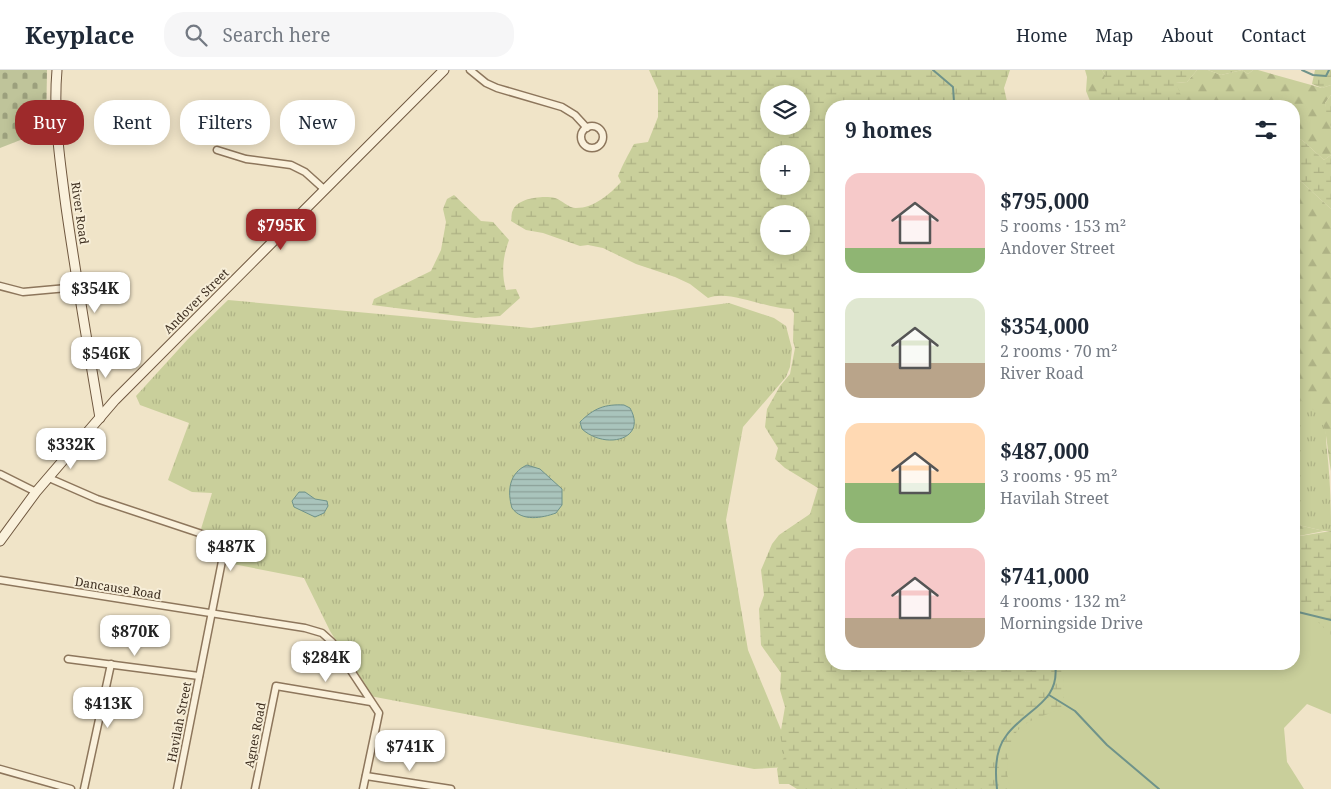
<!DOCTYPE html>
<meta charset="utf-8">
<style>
:root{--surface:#fff;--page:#f6f6f7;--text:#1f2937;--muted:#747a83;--line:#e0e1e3;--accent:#9e2a2b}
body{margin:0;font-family:"Noto Serif",serif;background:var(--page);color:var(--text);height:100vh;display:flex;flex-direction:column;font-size:19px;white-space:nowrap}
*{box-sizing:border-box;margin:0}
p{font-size:16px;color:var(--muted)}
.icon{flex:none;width:28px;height:28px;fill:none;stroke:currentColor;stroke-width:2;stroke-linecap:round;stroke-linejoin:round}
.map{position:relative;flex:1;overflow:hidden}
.sheet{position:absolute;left:825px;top:30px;width:475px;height:570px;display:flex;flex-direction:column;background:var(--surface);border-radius:20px;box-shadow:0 2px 12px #0003}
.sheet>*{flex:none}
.banner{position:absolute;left:15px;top:30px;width:475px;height:45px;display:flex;gap:10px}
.buttons{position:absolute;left:760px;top:15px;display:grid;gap:10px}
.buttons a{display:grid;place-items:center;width:50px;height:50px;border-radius:50%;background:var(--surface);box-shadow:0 2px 12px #0003;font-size:25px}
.price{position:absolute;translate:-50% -42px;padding:0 11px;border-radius:10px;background:#fff;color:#222;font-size:16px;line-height:32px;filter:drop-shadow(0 1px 2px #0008)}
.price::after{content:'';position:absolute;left:50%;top:30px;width:15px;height:11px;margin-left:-8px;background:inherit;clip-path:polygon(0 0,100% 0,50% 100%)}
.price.active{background:var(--accent);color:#fff}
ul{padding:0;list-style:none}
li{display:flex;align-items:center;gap:15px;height:125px;padding:0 20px}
li span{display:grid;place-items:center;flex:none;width:140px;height:100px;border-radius:15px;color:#555}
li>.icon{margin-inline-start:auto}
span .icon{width:60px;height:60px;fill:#fffc;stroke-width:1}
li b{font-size:21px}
h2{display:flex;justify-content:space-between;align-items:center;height:60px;padding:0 20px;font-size:21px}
.pill{padding:0 18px;border-radius:20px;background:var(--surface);box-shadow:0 2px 12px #0003;font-size:18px;line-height:45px}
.pill.active{background:var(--accent);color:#fff}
header{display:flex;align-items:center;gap:30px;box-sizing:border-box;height:70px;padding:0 25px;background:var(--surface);border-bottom:1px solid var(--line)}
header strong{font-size:24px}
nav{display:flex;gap:28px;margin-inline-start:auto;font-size:18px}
.search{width:350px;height:45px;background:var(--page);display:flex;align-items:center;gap:12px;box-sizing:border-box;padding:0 18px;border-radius:20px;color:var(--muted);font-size:19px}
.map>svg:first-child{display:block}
.grass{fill:url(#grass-tufts)}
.forest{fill:url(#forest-firs)}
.wetland{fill:url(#wetland-marsh);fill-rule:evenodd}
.cemetery{fill:url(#cemetery-stones)}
.park{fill:#c9cf9b}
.water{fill:url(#water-rules);stroke:#6f938a}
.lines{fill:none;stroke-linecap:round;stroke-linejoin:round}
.stream{stroke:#6f938a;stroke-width:2}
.street-casing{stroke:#8d765c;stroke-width:9}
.secondary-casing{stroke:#6f573f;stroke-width:11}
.street{stroke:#faf1dc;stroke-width:6}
.secondary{stroke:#faf1dc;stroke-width:9}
.labels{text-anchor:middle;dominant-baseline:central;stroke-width:4;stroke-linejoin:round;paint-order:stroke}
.street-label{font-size:12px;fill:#3d2e20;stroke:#f7eed8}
</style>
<header>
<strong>Keyplace</strong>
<div class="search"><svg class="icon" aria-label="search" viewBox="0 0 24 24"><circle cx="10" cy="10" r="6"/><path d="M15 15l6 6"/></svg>Search here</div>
<nav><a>Home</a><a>Map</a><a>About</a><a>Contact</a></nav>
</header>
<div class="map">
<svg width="1331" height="719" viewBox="0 0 1331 719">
<defs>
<pattern id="grass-tufts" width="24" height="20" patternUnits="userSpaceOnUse" patternTransform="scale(1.25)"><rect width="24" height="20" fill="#c9cf9b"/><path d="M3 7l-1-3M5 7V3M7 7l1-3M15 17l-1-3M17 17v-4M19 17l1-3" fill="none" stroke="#aeb285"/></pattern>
<pattern id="forest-firs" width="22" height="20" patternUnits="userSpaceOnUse" patternTransform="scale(1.25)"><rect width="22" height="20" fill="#c9cf9b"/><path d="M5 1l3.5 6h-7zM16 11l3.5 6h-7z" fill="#aeb285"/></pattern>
<pattern id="wetland-marsh" width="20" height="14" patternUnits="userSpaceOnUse" patternTransform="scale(1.25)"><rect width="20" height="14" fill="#c9cf9b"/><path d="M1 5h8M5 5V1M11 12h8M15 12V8" fill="none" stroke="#aeb285"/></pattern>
<pattern id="cemetery-stones" width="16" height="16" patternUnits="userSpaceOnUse" patternTransform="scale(1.25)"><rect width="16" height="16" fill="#bfc49a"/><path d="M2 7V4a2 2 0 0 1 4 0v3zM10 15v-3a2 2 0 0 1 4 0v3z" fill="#9ca07d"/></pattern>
<pattern id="water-rules" width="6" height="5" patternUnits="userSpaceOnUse" patternTransform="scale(1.25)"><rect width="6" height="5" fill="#a9c4bc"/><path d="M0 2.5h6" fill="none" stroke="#8ba098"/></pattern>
</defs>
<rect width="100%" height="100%" fill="#f0e4c8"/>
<!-- grass -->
<g class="grass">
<path d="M 228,230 L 531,258 L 729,233 L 774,248 L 786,256 L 792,279 L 790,297 L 786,307 L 743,357 L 726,450 L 748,580 L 791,684 L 787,697 L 754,699 L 370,626 L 330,561 L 304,508 L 228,493 L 231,479 L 214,465 L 201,459 L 212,423 L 192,422 L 168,410 L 189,353 L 140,335 L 136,326 L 188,269 Z"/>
<path d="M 1294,327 C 1303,331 1313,334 1320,343 C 1328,355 1325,366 1327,380 C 1330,408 1331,433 1331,461 L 1324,461 L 1294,454 Z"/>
</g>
<!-- forest -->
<g class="forest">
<path d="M 1085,0 L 1102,0 L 1105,5 L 1104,36 L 1092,36 L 1086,21 L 1087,7 Z"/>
<path d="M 1197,0 L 1208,0 L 1221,5 L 1242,0 L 1248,4 L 1253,0 L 1258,0 L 1322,18 L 1331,15 L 1331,25 L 1325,33 L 1331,58 L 1331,85 L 1324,90 L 1302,70 L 1294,69 L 1294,36 L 1177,36 L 1175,13 L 1187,12 Z"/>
<path d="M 1294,105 L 1331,139 L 1331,401 C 1324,362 1331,345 1294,327 Z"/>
<path d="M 1294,454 L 1324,461 L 1294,467 Z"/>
<path d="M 955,594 L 982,594 L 978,600 L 966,602 Z"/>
</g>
<!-- wetland -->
<g class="wetland">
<path d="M 649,0 L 1010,0 L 1004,18 L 1008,36 L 831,36 L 831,594 L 955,594 L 966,602 L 978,600 L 982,594 L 1294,594 L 1294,467 L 1331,461 L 1331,619 L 1147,719 L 797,719 L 789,714 L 779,714 L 777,699 L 785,686 L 780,666 L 785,637 L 780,620 L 781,603 L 761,575 L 759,539 L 764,525 L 761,500 L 772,474 L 779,465 L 810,444 L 818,418 L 785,398 L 775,389 L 778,378 L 765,357 L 767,339 L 780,316 L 790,304 L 795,278 L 793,271 L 794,243 L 791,239 C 766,239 729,219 708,228 L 690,214 L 675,207 L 636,194 L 603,178 L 588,175 L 580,176 L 543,163 L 526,160 L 511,151 C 512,148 511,143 513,140 C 517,128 544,125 555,128 C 562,130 568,138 576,138 C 594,138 610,124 621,112 L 618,106 C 623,94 628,85 634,74 L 648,72 L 658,47 L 658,20 ZM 769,24 L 801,24 L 801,56 L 769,56 ZM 769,84 L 801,84 L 801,116 L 769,116 ZM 769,144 L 801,144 L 801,176 L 769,176 Z"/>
<path d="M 1102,0 L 1197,0 L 1187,12 L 1176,13 L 1182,28 L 1177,36 L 1104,36 L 1105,31 L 1100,25 L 1105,5 Z"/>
<path d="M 1208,0 L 1253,0 L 1248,4 L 1242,0 L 1221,5 Z"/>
<path d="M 1315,0 L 1331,0 L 1331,15 L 1322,18 L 1312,14 Z"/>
<path d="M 1331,25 L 1331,58 L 1326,45 L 1325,33 Z"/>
<path d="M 1294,69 L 1302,70 L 1324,90 L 1331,85 L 1331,139 L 1294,105 Z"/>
<path d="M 454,125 L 481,151 L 493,152 L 509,170 C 503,186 501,203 506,220 L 516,219 L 520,228 L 500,246 L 475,248 L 372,235 L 374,229 L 431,201 L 441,180 L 446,152 L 443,139 L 447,129 Z"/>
</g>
<!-- cemetery -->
<path class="cemetery" d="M 0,0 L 47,0 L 46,60 L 0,78 Z"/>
<!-- park -->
<path class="park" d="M 1294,541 L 1313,547 L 1331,565 L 1331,644 L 1307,634 L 1284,658 L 1287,692 L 1304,719 L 1011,719 C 1006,711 1008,702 1008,692 C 1009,652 1031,651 1064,638 L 1063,594 L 1294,594 Z"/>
<!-- water -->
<g class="water">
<path d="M 624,335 L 630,338 C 648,370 605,380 582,359 L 580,352 C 594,338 605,334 624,335 Z"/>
<path d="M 527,395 L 540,399 L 562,419 L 562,435 L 556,443 C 542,448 522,452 512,438 C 507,421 509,403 527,395 Z"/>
<path d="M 299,422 L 305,422 L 315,429 L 327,431 L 328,436 L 324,443 L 315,447 L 294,437 L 292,431 Z"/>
</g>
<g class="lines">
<!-- stream -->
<g class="stream">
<path d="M 933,0 L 953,17 L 954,32 L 946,36"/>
<path d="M 1302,0 L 1313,5 L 1326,6 L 1329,0"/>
<path d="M 1294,541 L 1331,550"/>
<path d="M 1049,625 L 1075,641 L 1107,675 L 1159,719"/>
<path d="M 997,719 C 995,702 995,680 1006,666 C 1025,639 1061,633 1055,594"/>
</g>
<defs>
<g id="street">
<path d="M 470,0 L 486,13 L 497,18 L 562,37 L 575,45 L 587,58"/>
<circle cx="592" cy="67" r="11"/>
<path d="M 217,80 L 246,89 L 291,95 L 305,102 L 325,120"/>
<path d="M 0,216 L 23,222 L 78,217"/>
<path d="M 0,404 L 36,422"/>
<path d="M 49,408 L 97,429 L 199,463 L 211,468 L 222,481 L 222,491 L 177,719"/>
<path d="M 0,510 L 305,558 L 322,563 L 332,572 L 379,643 L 363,719"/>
<path d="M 68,589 L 199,606"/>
<path d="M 0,699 L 71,719"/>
<path d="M 366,706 L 451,719"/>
<path d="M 84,719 L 111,594"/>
<path d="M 255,719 L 276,616 L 371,632"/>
</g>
<g id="secondary">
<path d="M 57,0 C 53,46 60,91 66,137 C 76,207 88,277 100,348"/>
<path d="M 0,471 L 36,422 L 115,330 L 444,0"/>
</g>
</defs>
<!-- street casing -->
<use href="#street" class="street-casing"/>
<!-- secondary casing -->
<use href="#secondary" class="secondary-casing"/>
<!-- street -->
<use href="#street" class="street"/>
<!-- secondary -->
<use href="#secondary" class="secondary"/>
</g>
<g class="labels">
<!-- street labels -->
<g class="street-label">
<text transform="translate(80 143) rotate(82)">River Road</text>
<text transform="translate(196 231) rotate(-45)">Andover Street</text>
<text transform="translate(118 518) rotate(9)">Dancause Road</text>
<text transform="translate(179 652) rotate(-79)">Havilah Street</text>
<text transform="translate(255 665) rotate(-79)">Agnes Road</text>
</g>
</g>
</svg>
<div class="buttons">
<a><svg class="icon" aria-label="layers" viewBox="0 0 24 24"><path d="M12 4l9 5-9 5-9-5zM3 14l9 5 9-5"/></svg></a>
<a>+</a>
<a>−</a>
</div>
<b class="price active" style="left:281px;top:181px">$795K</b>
<b class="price" style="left:95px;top:244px">$354K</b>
<b class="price" style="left:106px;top:309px">$546K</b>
<b class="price" style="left:71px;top:400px">$332K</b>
<b class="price" style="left:231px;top:502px">$487K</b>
<b class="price" style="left:135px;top:587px">$870K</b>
<b class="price" style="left:326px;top:613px">$284K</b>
<b class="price" style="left:108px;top:659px">$413K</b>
<b class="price" style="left:410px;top:702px">$741K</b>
<div class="banner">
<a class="pill active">Buy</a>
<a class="pill">Rent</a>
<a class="pill">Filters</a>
<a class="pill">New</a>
</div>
<section class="sheet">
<h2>9 homes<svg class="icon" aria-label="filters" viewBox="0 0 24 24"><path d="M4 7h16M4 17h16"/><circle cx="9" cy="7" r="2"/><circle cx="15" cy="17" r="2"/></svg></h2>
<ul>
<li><span style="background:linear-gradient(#f6c9c9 75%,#8fb573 0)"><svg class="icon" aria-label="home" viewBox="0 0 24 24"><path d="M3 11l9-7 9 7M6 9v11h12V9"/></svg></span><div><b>$795,000</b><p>5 rooms · 153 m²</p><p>Andover Street</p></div></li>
<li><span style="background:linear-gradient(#dfe7d0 65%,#b9a48a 0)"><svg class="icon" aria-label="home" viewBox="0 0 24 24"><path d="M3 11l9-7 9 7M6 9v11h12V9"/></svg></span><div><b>$354,000</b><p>2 rooms · 70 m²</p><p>River Road</p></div></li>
<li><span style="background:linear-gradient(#ffd9b3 60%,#8fb573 0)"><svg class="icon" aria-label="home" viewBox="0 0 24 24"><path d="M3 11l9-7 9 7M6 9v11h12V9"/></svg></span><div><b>$487,000</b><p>3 rooms · 95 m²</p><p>Havilah Street</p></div></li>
<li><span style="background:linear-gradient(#f6c9c9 70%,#b9a48a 0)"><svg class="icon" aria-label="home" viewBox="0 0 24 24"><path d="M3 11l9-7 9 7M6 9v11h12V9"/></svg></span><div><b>$741,000</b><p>4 rooms · 132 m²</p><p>Morningside Drive</p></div></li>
</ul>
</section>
</div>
